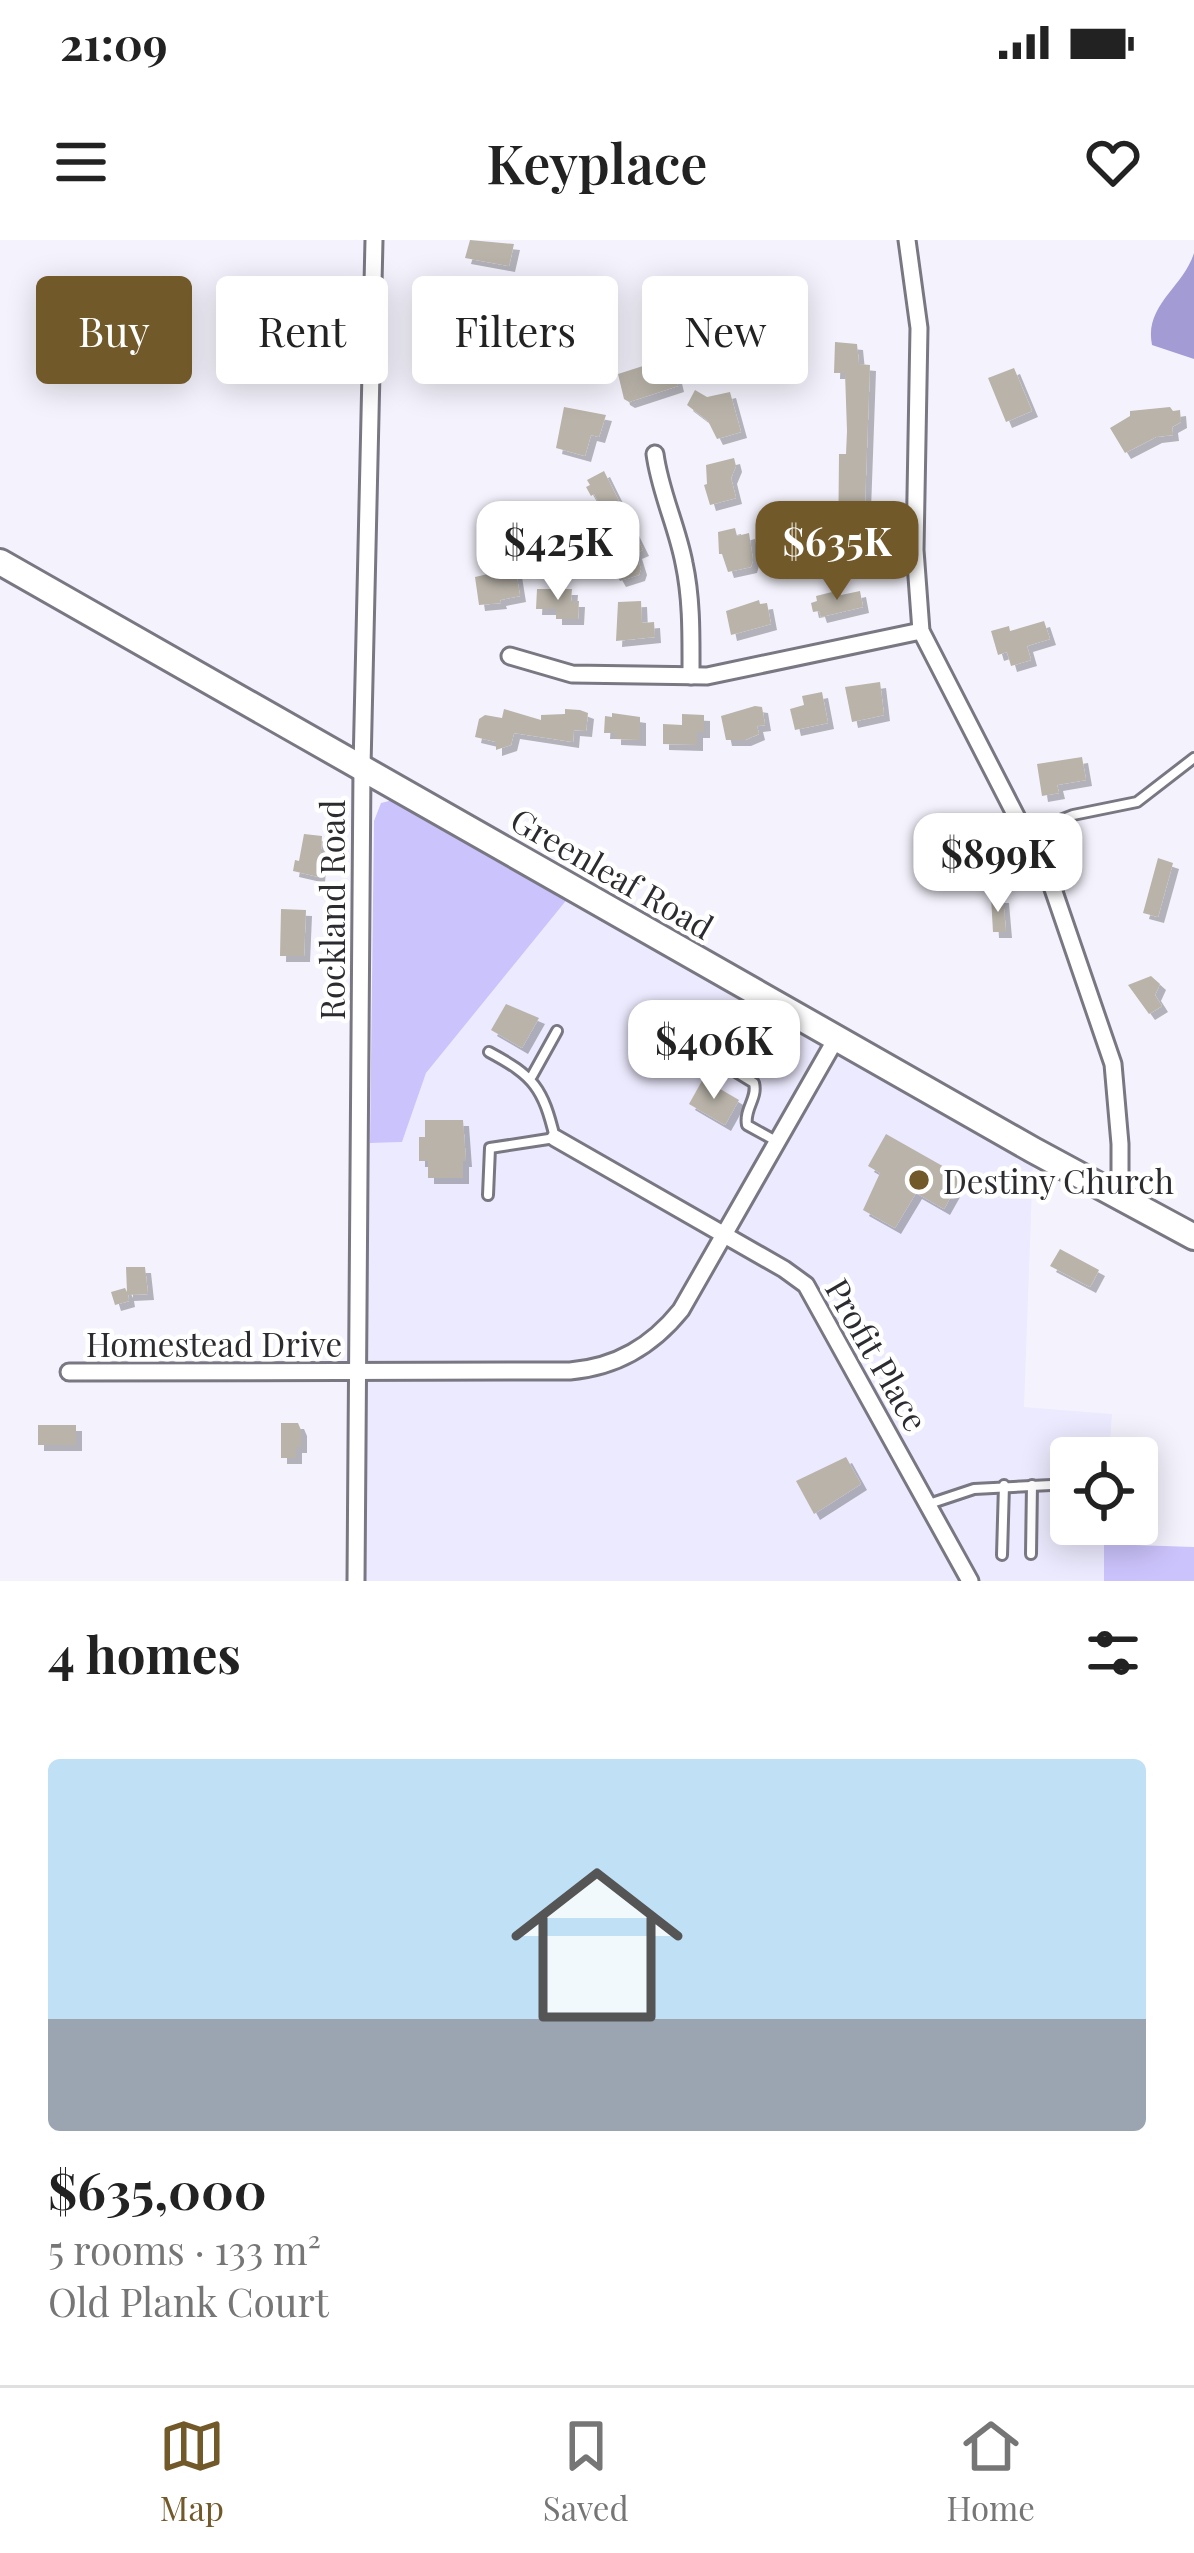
<!DOCTYPE html>
<meta charset="utf-8">
<style>
:root{--surface:#fff;--page:#f2f2f2;--text:#222;--muted:#767676;--line:#e0e0e0;--accent:#72592a}
body{margin:0;font-family:"Playfair Display",serif;background:var(--page);color:var(--text);height:100vh;display:flex;flex-direction:column;font-size:45px;white-space:nowrap}
*{box-sizing:border-box;margin:0}
p{font-size:39px;color:var(--muted)}
.icon{flex:none;width:66px;height:66px;fill:none;stroke:currentColor;stroke-width:2;stroke-linecap:round;stroke-linejoin:round}
.map{position:relative;height:1341px;overflow:hidden}
.details{display:flex;flex-direction:column;background:var(--surface);flex:1}
.details>*{flex:none}
.guide{position:absolute;left:36px;top:36px;width:1122px;height:108px;display:flex;gap:24px}
.controls{position:absolute;left:1050px;top:1197px;display:grid;gap:24px}
.controls a{display:grid;place-items:center;width:108px;height:108px;border-radius:12px;background:var(--surface);box-shadow:0 6px 30px #0003;font-size:60px}
.price{position:absolute;translate:-50% -102px;padding:0 27px;border-radius:24px;background:#fff;color:#222;font-size:39px;line-height:78px;filter:drop-shadow(0 3px 6px #0008)}
.price::after{content:'';position:absolute;left:50%;top:72px;width:36px;height:27px;margin-left:-18px;background:inherit;clip-path:polygon(0 0,100% 0,50% 100%)}
.price.current{background:var(--accent);color:#fff}
ul{padding:0;list-style:none}
li{display:grid;align-content:center;gap:24px;height:636px;padding:0 48px}
li span{display:grid;place-items:center;height:372px;border-radius:12px;color:#555}
li>.icon{margin-inline-start:auto}
span .icon{width:216px;height:216px;fill:#fffc;stroke-width:1}
li b{font-size:51px}
h2{display:flex;justify-content:space-between;align-items:center;height:144px;padding:0 48px;font-size:51px}
.chip{padding:0 42px;border-radius:12px;background:var(--surface);box-shadow:0 6px 30px #0003;font-size:42px;line-height:108px}
.chip.current{background:var(--accent);color:#fff}
.status{display:flex;justify-content:space-between;align-items:center;height:84px;padding:0 60px;background:var(--surface);direction:ltr}
.status svg{height:33px;fill:currentColor}
header{display:flex;justify-content:space-between;align-items:center;height:156px;padding:0 48px;background:var(--surface);font-size:54px;font-weight:600}
.menu{display:flex;justify-content:space-around;align-items:center;height:168px;border-top:3px solid var(--line);background:var(--surface);font-size:33px;color:var(--muted)}
.menu a{display:grid;justify-items:center;gap:6px}
.menu .current{color:var(--accent)}
.map>svg:first-child{display:block}
.built{fill:#eceafe}
.green{fill:#cbc3fb}
.water{fill:#a39bd4}
.building{fill:#b9b3a9;filter:url(#shadow)}
.lines{fill:none;stroke-linecap:round;stroke-linejoin:round}
.service-casing{stroke:#797882;stroke-width:14}
.minor-casing{stroke:#797882;stroke-width:21}
.primary-casing{stroke:#797882;stroke-width:30}
.service{stroke:#fff;stroke-width:8}
.minor{stroke:#fff;stroke-width:15}
.primary{stroke:#fff;stroke-width:24}
.poi-dot{fill:#72592a;stroke:#fff;stroke-width:4.5}
.labels{text-anchor:middle;dominant-baseline:central;stroke-width:9;stroke-linejoin:round;paint-order:stroke}
.street-label{font-size:33px;fill:#2c2b30;stroke:#fff}
.poi-label{font-size:33px;fill:#2c2b30;stroke:#fff;text-anchor:start}
</style>
<div class="status"><b>21:09</b><svg viewBox="0 0 49 12"><path d="M0 12V9h3v3zM5 12V6h3v6zM10 12V3h3v9zM15 12V0h3v12zM26 1h20v11H26zM47 4h2v5h-2z"/></svg></div>
<header><svg class="icon" aria-label="menu" viewBox="0 0 24 24"><path d="M4 6h16M4 12h16M4 18h16"/></svg>Keyplace<svg class="icon" aria-label="heart" viewBox="0 0 24 24"><path d="M12 20l-8-8c-3-5 5-10 8-4 3-6 11-1 8 4z"/></svg></header>
<div class="map">
<svg width="1194" height="1341" viewBox="0 0 1194 1341">
<defs>
<filter id="shadow"><feDropShadow dx="6" dy="6" stdDeviation="0" flood-color="#0004"/></filter>
</defs>
<rect width="100%" height="100%" fill="#f4f3fd"/>
<!-- built -->
<path class="built" d="M 569,657 L 1033,921 L 1024,1167 L 1112,1174 L 1109,1218 L 1071,1218 L 1071,1284 L 1106,1284 L 1104,1341 L 363,1341 L 370,903 L 402,902 L 426,833 Z"/>
<!-- green -->
<g class="green">
<path d="M 393,560 L 411,563 L 569,657 L 426,833 L 402,902 L 370,903 L 374,581 L 381,563 Z"/>
<path d="M 1104,1304 L 1194,1307 L 1194,1341 L 1104,1341 Z"/>
</g>
<!-- water -->
<path class="water" d="M 1194,13 L 1194,119 L 1152,105 C 1144,65 1183,48 1194,13 Z"/>
<!-- building -->
<g class="building">
<path d="M 470,0 L 514,4 L 509,26 L 465,18 Z"/>
<path d="M 835,102 L 857,104 L 859,124 L 870,125 L 863,320 L 838,319 L 839,214 L 846,214 L 847,191 L 845,133 L 834,133 Z"/>
<path d="M 646,125 L 655,125 L 656,133 L 674,129 L 678,146 L 629,162 L 624,159 L 618,134 Z"/>
<path d="M 1014,128 L 1032,171 L 1006,182 L 988,138 Z"/>
<path d="M 695,150 L 707,157 L 730,152 L 741,192 L 717,199 L 708,181 L 687,165 Z"/>
<path d="M 564,167 L 606,175 L 599,197 L 591,195 L 585,216 L 556,208 Z"/>
<path d="M 1170,167 L 1173,171 L 1180,170 L 1181,182 L 1172,187 L 1173,195 L 1156,197 L 1125,213 L 1110,188 L 1130,176 L 1130,171 Z"/>
<path d="M 734,218 L 736,226 L 731,238 L 736,258 L 710,265 L 704,245 L 707,244 L 706,225 Z"/>
<path d="M 604,231 L 643,310 L 636,313 L 641,329 L 639,335 L 620,341 L 609,322 L 601,317 L 606,309 L 622,304 L 615,281 L 610,284 L 594,254 L 591,256 L 586,247 L 590,245 L 587,240 Z"/>
<path d="M 735,288 L 737,296 L 749,293 L 753,320 L 751,327 L 728,332 L 722,314 L 719,314 L 718,292 Z"/>
<path d="M 498,326 L 498,331 L 516,331 L 520,356 L 500,360 L 501,363 L 479,365 L 475,337 L 488,334 L 487,328 Z"/>
<path d="M 537,349 L 572,349 L 571,361 L 579,361 L 578,379 L 556,379 L 556,369 L 536,369 Z"/>
<path d="M 840,350 L 841,355 L 860,351 L 863,367 L 821,377 L 819,371 L 813,372 L 811,363 L 817,361 L 816,356 Z"/>
<path d="M 759,360 L 760,364 L 767,363 L 771,384 L 731,395 L 726,371 Z"/>
<path d="M 641,361 L 642,383 L 654,382 L 655,397 L 616,401 L 618,362 Z"/>
<path d="M 1044,381 L 1050,399 L 1027,406 L 1031,420 L 1011,426 L 1007,412 L 998,415 L 991,391 L 1009,386 L 1010,391 Z"/>
<path d="M 880,442 L 884,475 L 852,482 L 845,447 Z"/>
<path d="M 822,452 L 828,483 L 795,490 L 790,469 L 804,465 L 802,456 Z"/>
<path d="M 755,466 L 762,467 L 765,485 L 757,486 L 759,494 L 745,500 L 726,500 L 721,476 Z"/>
<path d="M 504,469 L 541,480 L 541,475 L 565,474 L 565,469 L 580,470 L 588,473 L 586,491 L 574,490 L 573,502 L 514,493 L 511,505 L 496,510 L 496,502 L 475,497 L 479,479 L 485,475 L 502,478 Z"/>
<path d="M 612,473 L 640,477 L 640,500 L 615,499 L 615,493 L 604,493 L 605,476 L 612,477 Z"/>
<path d="M 682,474 L 704,475 L 704,492 L 697,492 L 697,505 L 663,504 L 663,484 L 682,485 Z"/>
<path d="M 1082,517 L 1086,540 L 1057,545 L 1059,553 L 1042,556 L 1037,524 Z"/>
<path d="M 304,594 L 322,596 L 319,637 L 293,631 L 295,620 L 299,621 Z"/>
<path d="M 1158,618 L 1173,623 L 1158,677 L 1143,673 Z"/>
<path d="M 991,657 L 1003,657 L 1006,692 L 993,692 Z"/>
<path d="M 281,669 L 306,670 L 304,716 L 280,716 Z"/>
<path d="M 1151,736 L 1160,744 L 1155,755 L 1162,766 L 1149,774 L 1128,745 Z"/>
<path d="M 506,764 L 539,778 L 522,808 L 491,790 Z"/>
<path d="M 703,839 L 739,860 L 725,885 L 689,864 Z"/>
<path d="M 425,880 L 463,880 L 466,921 L 463,921 L 463,938 L 428,938 L 428,921 L 419,921 L 419,897 L 425,897 Z"/>
<path d="M 886,894 L 962,937 L 944,969 L 916,953 L 895,988 L 863,970 L 880,933 L 868,926 Z"/>
<path d="M 1060,1009 L 1099,1030 L 1090,1047 L 1050,1026 Z"/>
<path d="M 126,1027 L 145,1027 L 148,1054 L 128,1055 L 129,1061 L 115,1065 L 111,1052 L 125,1048 L 127,1052 Z"/>
<path d="M 281,1183 L 298,1183 L 301,1190 L 301,1207 L 296,1207 L 296,1218 L 281,1218 Z"/>
<rect x="38" y="1185" width="38" height="20"/>
<path d="M 846,1217 L 861,1244 L 814,1274 L 796,1241 Z"/>
</g>
<g class="lines">
<defs>
<g id="service">
<path d="M 1027,593 L 1073,575 L 1137,562 L 1194,518"/>
<path d="M 718,821 L 754,843 C 758,858 744,869 747,885 L 776,901"/>
<path d="M 532,836 L 557,791"/>
<path d="M 488,955 L 490,908 L 555,898 C 543,848 534,836 489,812"/>
<path d="M 929,1264 L 974,1249 L 1071,1244"/>
<path d="M 1031,1314 L 1032,1245"/>
<path d="M 1002,1315 L 1004,1245"/>
</g>
<g id="minor">
<path d="M 907,0 L 919,88 L 915,310 L 921,391 L 1052,646 L 1113,824 L 1120,904 L 1120,954"/>
<path d="M 655,214 C 660,252 677,286 684,323 C 692,360 691,398 691,436"/>
<path d="M 510,416 L 572,434 L 707,436 L 921,391"/>
<path d="M 555,898 L 784,1029 L 806,1045 L 970,1341"/>
<path d="M 69,1132 L 570,1131 C 617,1127 652,1106 681,1070 L 837,797"/>
<path d="M 356,1341 L 362,527 L 374,0"/>
</g>
<path id="primary" d="M 0,322 L 1033,910 L 1194,997"/>
</defs>
<!-- service casing -->
<use href="#service" class="service-casing"/>
<!-- minor casing -->
<use href="#minor" class="minor-casing"/>
<!-- primary casing -->
<use href="#primary" class="primary-casing"/>
<!-- service -->
<use href="#service" class="service"/>
<!-- minor -->
<use href="#minor" class="minor"/>
<!-- primary -->
<use href="#primary" class="primary"/>
</g>
<!-- markers -->
<circle class="poi-dot" cx="919" cy="940" r="12"/>
<g class="labels">
<!-- street labels -->
<g class="street-label">
<text transform="translate(613 632) rotate(30)">Greenleaf Road</text>
<text transform="translate(331 670) rotate(-90)">Rockland Road</text>
<text x="214" y="1103">Homestead Drive</text>
<text transform="translate(878 1114) rotate(60)">Profit Place</text>
</g>
<!-- poi labels -->
<g class="poi-label">
<text x="943" y="940">Destiny Church</text>
</g>
</g>
</svg>
<div class="controls">
<a><svg class="icon" aria-label="locate" viewBox="0 0 24 24"><circle cx="12" cy="12" r="6"/><path d="M12 2v4M12 18v4M2 12h4M18 12h4"/></svg></a>
</div>
<b class="price" style="left:558px;top:363px">$425K</b>
<b class="price current" style="left:837px;top:363px">$635K</b>
<b class="price" style="left:998px;top:675px">$899K</b>
<b class="price" style="left:714px;top:862px">$406K</b>
<div class="guide">
<a class="chip current">Buy</a>
<a class="chip">Rent</a>
<a class="chip">Filters</a>
<a class="chip">New</a>
</div>
</div>
<section class="details">
<h2>4 homes<svg class="icon" aria-label="filters" viewBox="0 0 24 24"><path d="M4 7h16M4 17h16"/><circle cx="9" cy="7" r="2"/><circle cx="15" cy="17" r="2"/></svg></h2>
<ul>
<li><span style="background:linear-gradient(#bfe0f5 70%,#9aa5b1 0)"><svg class="icon" aria-label="home" viewBox="0 0 24 24"><path d="M3 11l9-7 9 7M6 9v11h12V9"/></svg></span><div><b>$635,000</b><p>5 rooms · 133 m²</p><p>Old Plank Court</p></div></li>
</ul>
</section>
<nav class="menu">
<a class="current"><svg class="icon" aria-label="map" viewBox="0 0 24 24"><path d="M3 6l6-2 6 2 6-2v14l-6 2-6-2-6 2zM9 4v14M15 6v14"/></svg>Map</a>
<a><svg class="icon" aria-label="saved" viewBox="0 0 24 24"><path d="M7 4h10v16l-5-4-5 4z"/></svg>Saved</a>
<a><svg class="icon" aria-label="home" viewBox="0 0 24 24"><path d="M3 11l9-7 9 7M6 9v11h12V9"/></svg>Home</a>
</nav>
